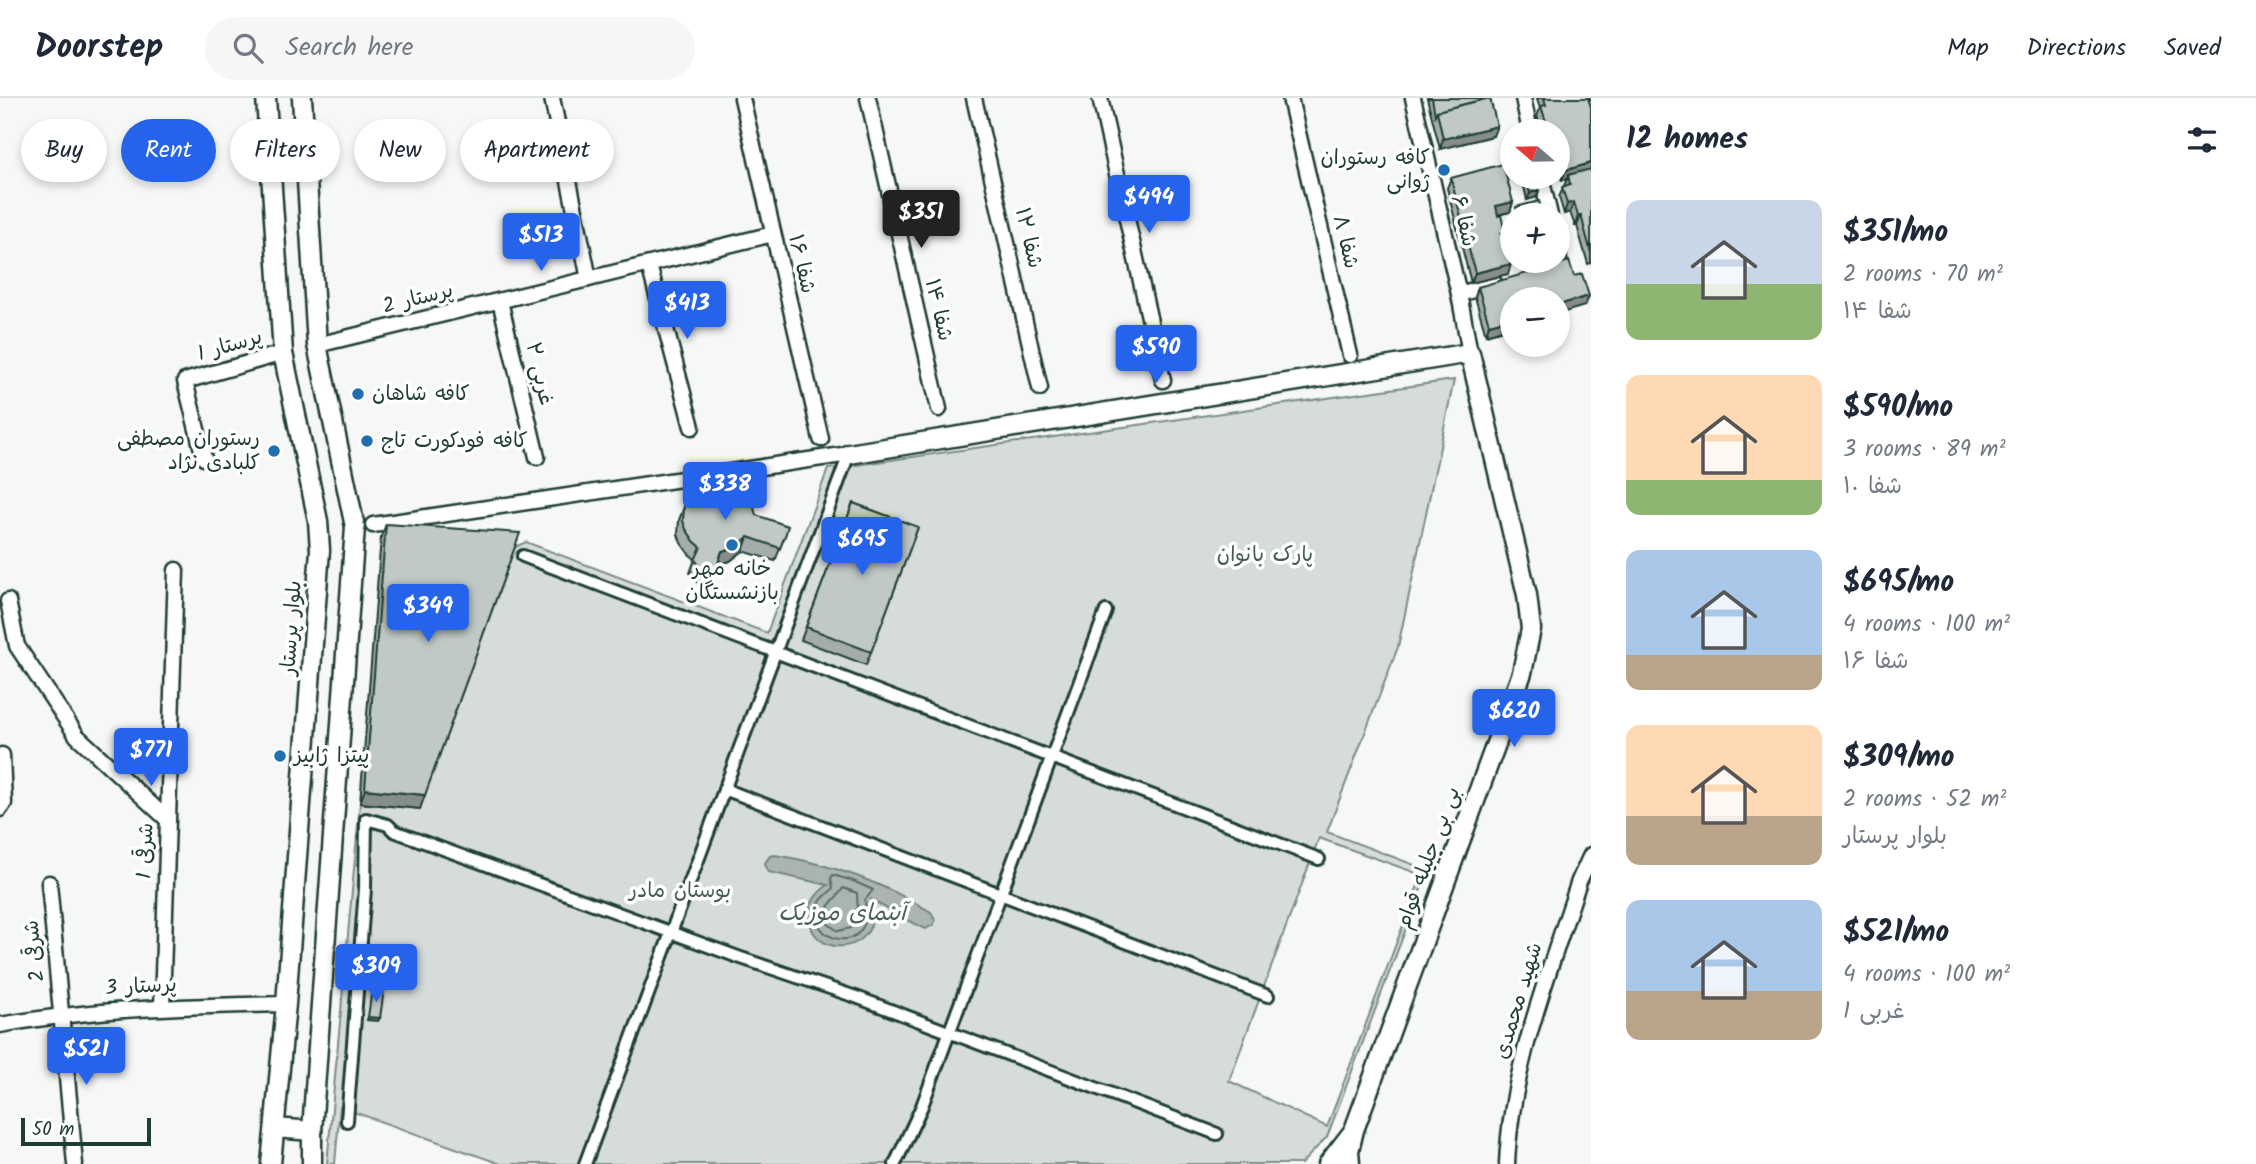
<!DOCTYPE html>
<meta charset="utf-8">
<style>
:root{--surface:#fff;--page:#f6f6f7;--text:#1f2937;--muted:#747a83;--line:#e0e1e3;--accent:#2563eb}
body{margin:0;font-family:Kalam,"Playpen Sans Arabic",sans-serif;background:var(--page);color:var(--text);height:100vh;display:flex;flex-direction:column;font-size:26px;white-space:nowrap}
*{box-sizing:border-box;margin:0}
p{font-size:23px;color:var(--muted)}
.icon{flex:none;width:38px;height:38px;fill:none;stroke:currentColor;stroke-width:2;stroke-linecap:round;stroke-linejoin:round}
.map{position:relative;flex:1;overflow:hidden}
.details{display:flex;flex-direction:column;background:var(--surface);width:665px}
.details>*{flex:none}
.banner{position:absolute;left:21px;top:21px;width:665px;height:63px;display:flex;gap:14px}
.needle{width:46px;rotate:290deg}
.buttons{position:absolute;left:1500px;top:21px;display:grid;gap:14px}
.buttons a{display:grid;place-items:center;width:70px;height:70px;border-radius:50%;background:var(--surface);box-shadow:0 4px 10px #0003;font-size:35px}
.scale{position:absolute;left:21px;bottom:18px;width:130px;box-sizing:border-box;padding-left:7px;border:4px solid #1f3d34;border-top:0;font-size:19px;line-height:24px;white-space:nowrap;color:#1f3d34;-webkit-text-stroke:5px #fff;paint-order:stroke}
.price{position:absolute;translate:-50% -60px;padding:0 16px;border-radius:7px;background:var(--accent);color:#fff;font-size:23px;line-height:46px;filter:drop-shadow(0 2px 4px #0008)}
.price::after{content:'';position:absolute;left:50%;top:42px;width:21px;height:16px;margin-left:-10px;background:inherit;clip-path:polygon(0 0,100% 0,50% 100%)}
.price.current{background:#222;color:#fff}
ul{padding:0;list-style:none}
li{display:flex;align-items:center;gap:21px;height:175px;padding:0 35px}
li span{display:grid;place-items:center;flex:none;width:196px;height:140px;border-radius:14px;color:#555}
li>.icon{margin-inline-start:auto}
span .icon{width:84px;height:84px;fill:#fffc;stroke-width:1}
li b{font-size:30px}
h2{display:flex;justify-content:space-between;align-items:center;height:84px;padding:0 35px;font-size:30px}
.pill{padding:0 24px;border-radius:32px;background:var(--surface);box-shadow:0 4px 10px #0003;font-size:24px;line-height:63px}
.pill.current{background:var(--accent);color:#fff}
header{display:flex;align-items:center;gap:42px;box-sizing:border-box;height:98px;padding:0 35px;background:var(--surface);border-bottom:2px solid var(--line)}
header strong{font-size:33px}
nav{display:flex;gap:38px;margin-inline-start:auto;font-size:24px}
.search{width:490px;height:63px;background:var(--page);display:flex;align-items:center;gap:18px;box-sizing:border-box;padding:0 24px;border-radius:38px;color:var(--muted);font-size:26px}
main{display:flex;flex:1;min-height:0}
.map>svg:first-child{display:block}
.green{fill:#d6dcdb;stroke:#7a8c88;stroke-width:2;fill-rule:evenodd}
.water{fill:#aab5b1;stroke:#72857f;stroke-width:2}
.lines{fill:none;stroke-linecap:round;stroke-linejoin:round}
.shore{stroke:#576d66;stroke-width:2}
.pedestrian-casing{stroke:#1f3d34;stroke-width:16}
.minor-casing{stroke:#1f3d34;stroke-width:19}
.tertiary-casing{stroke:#1f3d34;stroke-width:23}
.pedestrian{stroke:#fff;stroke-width:10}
.minor{stroke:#fff;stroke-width:14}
.tertiary{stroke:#fff;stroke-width:18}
.wall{fill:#a5adaa;stroke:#1f3d34;stroke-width:2}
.shaded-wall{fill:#868d8b;stroke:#1f3d34;stroke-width:2}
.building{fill:#c0c9c6;stroke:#1f3d34;stroke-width:2}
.poi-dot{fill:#1f6fb2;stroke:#fff;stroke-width:2.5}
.labels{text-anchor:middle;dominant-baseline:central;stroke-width:7;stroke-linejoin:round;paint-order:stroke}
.poi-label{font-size:21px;fill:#1f3d34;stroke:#fff;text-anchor:start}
.street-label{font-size:21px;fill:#1f3d34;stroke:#fff}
.park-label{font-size:21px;fill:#445d55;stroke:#fff}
.water-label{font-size:23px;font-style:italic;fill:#49615a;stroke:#fff}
</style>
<header>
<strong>Doorstep</strong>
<div class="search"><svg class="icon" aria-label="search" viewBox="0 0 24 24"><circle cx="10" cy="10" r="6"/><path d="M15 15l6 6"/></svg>Search here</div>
<nav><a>Map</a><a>Directions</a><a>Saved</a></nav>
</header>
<main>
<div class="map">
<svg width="1591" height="1066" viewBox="0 0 1591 1066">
<rect width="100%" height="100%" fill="#f6f7f7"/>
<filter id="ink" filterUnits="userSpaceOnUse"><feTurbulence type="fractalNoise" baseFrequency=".0143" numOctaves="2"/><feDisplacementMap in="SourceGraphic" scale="14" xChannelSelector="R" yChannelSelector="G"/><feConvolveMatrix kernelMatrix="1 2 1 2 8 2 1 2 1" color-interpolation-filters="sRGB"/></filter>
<g filter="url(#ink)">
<!-- green -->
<path class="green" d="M 1454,282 L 1398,549 L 1327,734 L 1428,772 L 1327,1039 L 1301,1066 L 501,1066 L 340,1009 L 335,1066 L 327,1066 L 360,705 L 420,710 L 515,449 L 526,444 L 767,535 L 828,371 ZM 1319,740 L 1422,777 L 1327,1029 L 1229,983 Z"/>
<!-- water -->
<path class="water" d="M 775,757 C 832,766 882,784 931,814 L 935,822 L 934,826 L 926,831 L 921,829 L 871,802 C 885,858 810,863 809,818 C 809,803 818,794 828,787 L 768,774 L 765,765 L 770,758 Z"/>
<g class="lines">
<!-- shore -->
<g class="shore">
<path d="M 833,777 L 853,783 L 873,792 L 865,802 C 865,810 868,817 865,824 C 855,857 805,838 819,806 C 822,799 829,796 833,790 L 831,780 Z"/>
<path d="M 843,790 L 857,795 L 858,818 L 851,830 L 838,833 L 827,825 C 821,808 836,803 843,790 Z"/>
</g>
<defs>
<g id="pedestrian">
<path d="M 523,458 L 1319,761"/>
<path d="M 724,691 L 1268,898"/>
<path d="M 347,1023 L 365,791 L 366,721 L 388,727 L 394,733 L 738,859 L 856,899 L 1217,1036"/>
<path d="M 585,1066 L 849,356"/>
<path d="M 895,1066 L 922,1008 L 1106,513"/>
</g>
<g id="minor">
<path d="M 552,0 L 589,181"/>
<path d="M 742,0 L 821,341"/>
<path d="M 868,0 L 939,311"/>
<path d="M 974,0 L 1040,290"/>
<path d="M 1100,0 L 1163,282"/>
<path d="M 1290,0 L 1350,257"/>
<path d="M 1413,0 L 1459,196 L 1470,255"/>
<path d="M 1523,0 L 1530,33"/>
<path d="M 1541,79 L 1550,117"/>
<path d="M 649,167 L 692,329"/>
<path d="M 1541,173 L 1553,170 L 1559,164 L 1558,148"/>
<path d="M 1459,196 L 1495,186"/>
<path d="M 500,203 L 537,359"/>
<path d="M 317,247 L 773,136"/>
<path d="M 204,360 L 185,283 L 283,255"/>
<path d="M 373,427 L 849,356"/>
<path d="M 8,503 L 17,548 L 77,638 L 168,722"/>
<path d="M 0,711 L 4,705 L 2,657"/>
<path d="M 49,785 L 75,1066"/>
<path d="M 162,908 L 176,472"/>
<path d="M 0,927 C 97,910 188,908 286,906"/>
<path d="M 1507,1066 C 1511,968 1549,876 1579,783 L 1591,757"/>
</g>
<g id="tertiary">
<path d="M 266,0 L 283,255 L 318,423 L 320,452 L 286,906 L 271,1066"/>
<path d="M 302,0 L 317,247 L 355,429 L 312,1033 L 312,1066"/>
<path d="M 849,356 L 1470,255 L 1527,497 L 1531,531 L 1522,575 L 1354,1032 L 1349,1053 L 1350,1066"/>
<path d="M 275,1030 L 312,1033"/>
<path d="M 1328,1066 L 1352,1035"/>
</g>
</defs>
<!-- pedestrian casing -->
<use href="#pedestrian" class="pedestrian-casing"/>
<!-- minor casing -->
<use href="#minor" class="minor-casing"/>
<!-- tertiary casing -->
<use href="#tertiary" class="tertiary-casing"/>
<!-- pedestrian -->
<use href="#pedestrian" class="pedestrian"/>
<!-- minor -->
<use href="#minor" class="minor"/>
<!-- tertiary -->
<use href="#tertiary" class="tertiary"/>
</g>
<!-- wall -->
<g class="wall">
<path d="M 1427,0 L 1481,0 L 1493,38 L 1440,51 Z"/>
<path d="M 1537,0 L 1591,0 L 1589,3 L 1591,9 L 1591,165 L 1588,166 L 1577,128 L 1575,128 L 1570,114 L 1564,116 L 1559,99 L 1567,81 L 1562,82 L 1558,70 L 1558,33 L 1542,33 L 1537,18 L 1540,11 Z"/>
<path d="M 1512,79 L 1536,79 L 1539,92 L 1537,99 L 1527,102 L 1522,80 L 1513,82 Z"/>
<path d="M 1451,80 L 1513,104 L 1510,114 L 1498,117 L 1505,134 L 1503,140 L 1508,176 L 1471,185 L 1447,90 Z"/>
<path d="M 1574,178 L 1589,198 L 1585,208 L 1512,201 L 1512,229 L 1486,237 L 1475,199 L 1478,189 Z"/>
<path d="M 853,405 L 918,429 L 866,567 L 801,542 Z"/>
<path d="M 684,409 L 756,417 L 786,435 L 775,463 L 743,453 L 730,463 L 718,466 L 707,496 L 690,475 L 695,461 L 689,456 L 681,445 L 678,436 L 679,422 Z"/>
<path d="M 386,426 L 420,711 L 360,705 L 381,439 Z"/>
</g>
<!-- shaded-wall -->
<g class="shaded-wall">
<path d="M 1497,28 L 1493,38 L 1440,51 L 1443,41 Z"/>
<path d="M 1591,65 L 1591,74 L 1568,77 L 1567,81 L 1562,82 L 1566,72 Z"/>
<path d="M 1514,79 L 1523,79 L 1522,80 L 1513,82 Z"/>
<path d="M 1539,92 L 1537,99 L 1527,102 L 1530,95 Z"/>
<path d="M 1513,104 L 1510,114 L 1492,118 L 1496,108 Z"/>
<path d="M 1574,104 L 1570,114 L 1564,116 L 1567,106 Z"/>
<path d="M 1542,114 L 1540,117 L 1528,117 Z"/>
<path d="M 1581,117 L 1577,128 L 1575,128 L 1578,118 Z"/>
<path d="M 1511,166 L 1508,176 L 1471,185 L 1475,175 Z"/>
<path d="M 1589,198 L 1585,208 L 1558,216 L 1558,207 Z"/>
<path d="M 1512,220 L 1512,229 L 1486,237 L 1489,226 Z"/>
<path d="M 748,439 L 743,453 L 730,463 L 718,467 L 722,453 Z"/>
<path d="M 365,691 L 425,697 L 420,711 L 360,705 Z"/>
<path d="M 368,919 L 380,920 L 378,923 L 367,922 Z"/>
</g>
<!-- building -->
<g class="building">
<path d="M 1432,0 L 1481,0 L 1481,2 L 1437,13 L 1435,17 Z"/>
<path d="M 1490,0 L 1497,28 L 1443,41 L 1437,13 Z"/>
<path d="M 1544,0 L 1588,0 L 1591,9 L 1591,65 L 1566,72 L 1558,51 L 1558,33 L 1549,33 L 1541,8 L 1546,7 Z"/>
<path d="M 1503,66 L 1513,104 L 1496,108 L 1498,118 L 1501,117 L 1505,134 L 1501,135 L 1511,166 L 1475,175 L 1451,80 Z"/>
<path d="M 1591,71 L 1591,155 L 1581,117 L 1578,118 L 1574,104 L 1567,106 L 1562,89 L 1570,86 L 1568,77 Z"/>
<path d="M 1526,79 L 1536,79 L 1539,92 L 1530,95 Z"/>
<path d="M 1539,103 L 1542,114 L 1528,117 L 1518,117 L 1516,109 Z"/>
<path d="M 1569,163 L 1574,178 L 1582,176 L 1589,198 L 1558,207 L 1558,201 L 1512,201 L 1512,220 L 1489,226 L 1478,189 Z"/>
<path d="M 721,380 L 735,384 L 751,399 L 756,417 L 788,428 L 786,435 L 780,450 L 748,439 L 735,450 L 722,453 L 712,483 L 695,462 L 701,449 L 694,443 L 686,431 L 683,423 L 684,409 L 690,396 L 703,384 Z"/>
<path d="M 853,405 L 918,429 L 871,554 L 806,529 Z"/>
<path d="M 386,426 L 520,435 L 425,697 L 365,691 Z"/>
<path d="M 372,891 L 384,892 L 380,920 L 368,919 Z"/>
</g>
</g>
<!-- markers -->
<g class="poi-dot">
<circle cx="1444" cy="72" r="7"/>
<circle cx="358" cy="296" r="7"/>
<circle cx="367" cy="343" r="7"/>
<circle cx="274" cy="353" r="7"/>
<circle cx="732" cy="447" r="7"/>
<circle cx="280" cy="658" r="7"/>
</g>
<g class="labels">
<!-- poi labels -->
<g class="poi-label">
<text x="1430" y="60" text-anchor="end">کافه رستوران<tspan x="1430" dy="24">ژوانی</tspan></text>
<text x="372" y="296">کافه شاهان</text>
<text x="260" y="341" text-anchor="end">رستوران مصطفی<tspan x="260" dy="24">کلبادی نژاد</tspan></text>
<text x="381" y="343">کافه فودکورت تاج</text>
<text x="732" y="471" text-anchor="middle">خانه مهر<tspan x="732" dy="24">بازنشستگان</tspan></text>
<text x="294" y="658">پیتزا ژابیز</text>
</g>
<!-- street labels -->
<g class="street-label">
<text transform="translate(1463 123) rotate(77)">شفا ۶</text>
<text transform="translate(1028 140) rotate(77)">شفا ۱۲</text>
<text transform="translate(1345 144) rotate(77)">شفا ۸</text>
<text transform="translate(801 166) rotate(77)">شفا ۱۶</text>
<text transform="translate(418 201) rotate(-14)">پرستار 2</text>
<text transform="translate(938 212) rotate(77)">شفا ۱۴</text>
<text transform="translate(230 248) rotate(-16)">پرستار 1</text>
<text transform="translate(539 276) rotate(77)">۲ غربی</text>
<text transform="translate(292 530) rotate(-86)">بلوار پرستار</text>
<text transform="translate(146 753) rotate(-88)">شرقی 1</text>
<text transform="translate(1429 760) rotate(-70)">بی بی جلیله قوام</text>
<text transform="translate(35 853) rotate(-96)">شرقی 2</text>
<text transform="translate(141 889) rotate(-3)">پرستار 3</text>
<text transform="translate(1519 903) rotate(-73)">شهید محمدی</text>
</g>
<!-- park labels -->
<g class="park-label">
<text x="1265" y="457">پارک بانوان</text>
<text x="680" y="793">بوستان مادر</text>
</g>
<!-- water labels -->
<g class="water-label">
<text x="842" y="816">آبنمای موزیک</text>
</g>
</g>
</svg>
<div class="buttons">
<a><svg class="needle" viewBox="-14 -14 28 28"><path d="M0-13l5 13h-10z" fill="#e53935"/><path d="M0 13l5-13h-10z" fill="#747a83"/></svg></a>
<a>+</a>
<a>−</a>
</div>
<div class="scale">50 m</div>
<b class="price" style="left:1149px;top:137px">$494</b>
<b class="price current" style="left:921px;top:152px">$351</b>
<b class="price" style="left:541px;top:175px">$513</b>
<b class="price" style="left:687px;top:243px">$413</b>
<b class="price" style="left:1156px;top:287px">$590</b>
<b class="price" style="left:725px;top:424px">$338</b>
<b class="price" style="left:862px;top:479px">$695</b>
<b class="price" style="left:428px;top:546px">$349</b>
<b class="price" style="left:1514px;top:651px">$620</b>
<b class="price" style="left:151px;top:690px">$771</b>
<b class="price" style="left:376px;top:906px">$309</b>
<b class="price" style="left:86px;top:989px">$521</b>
<div class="banner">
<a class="pill">Buy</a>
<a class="pill current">Rent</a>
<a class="pill">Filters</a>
<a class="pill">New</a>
<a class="pill">Apartment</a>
</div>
</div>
<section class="details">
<h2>12 homes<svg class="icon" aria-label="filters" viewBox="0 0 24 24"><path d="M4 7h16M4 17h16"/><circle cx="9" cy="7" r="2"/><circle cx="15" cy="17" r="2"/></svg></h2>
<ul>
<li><span style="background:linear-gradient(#c9d6e8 60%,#8fb573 0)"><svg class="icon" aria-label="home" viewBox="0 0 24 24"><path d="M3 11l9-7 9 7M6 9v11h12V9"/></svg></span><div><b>$351/mo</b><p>2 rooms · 70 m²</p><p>شفا ۱۴</p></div></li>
<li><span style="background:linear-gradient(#ffd9b3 75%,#8fb573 0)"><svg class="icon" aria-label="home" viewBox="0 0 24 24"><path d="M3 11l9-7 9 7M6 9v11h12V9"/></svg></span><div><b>$590/mo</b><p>3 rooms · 89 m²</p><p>شفا ۱۰</p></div></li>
<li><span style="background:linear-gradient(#a9c7e8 75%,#b9a48a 0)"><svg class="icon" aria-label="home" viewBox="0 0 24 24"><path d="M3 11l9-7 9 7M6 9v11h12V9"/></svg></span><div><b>$695/mo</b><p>4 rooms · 100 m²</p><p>شفا ۱۶</p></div></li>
<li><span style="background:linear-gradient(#ffd9b3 65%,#b9a48a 0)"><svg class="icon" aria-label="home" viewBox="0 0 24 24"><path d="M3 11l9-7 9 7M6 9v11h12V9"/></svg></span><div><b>$309/mo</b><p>2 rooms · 52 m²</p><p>بلوار پرستار</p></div></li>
<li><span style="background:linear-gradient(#a9c7e8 65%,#b9a48a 0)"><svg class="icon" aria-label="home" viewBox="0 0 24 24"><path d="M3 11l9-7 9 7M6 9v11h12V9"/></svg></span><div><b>$521/mo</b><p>4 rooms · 100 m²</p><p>غربی 1</p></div></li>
</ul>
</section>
</main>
